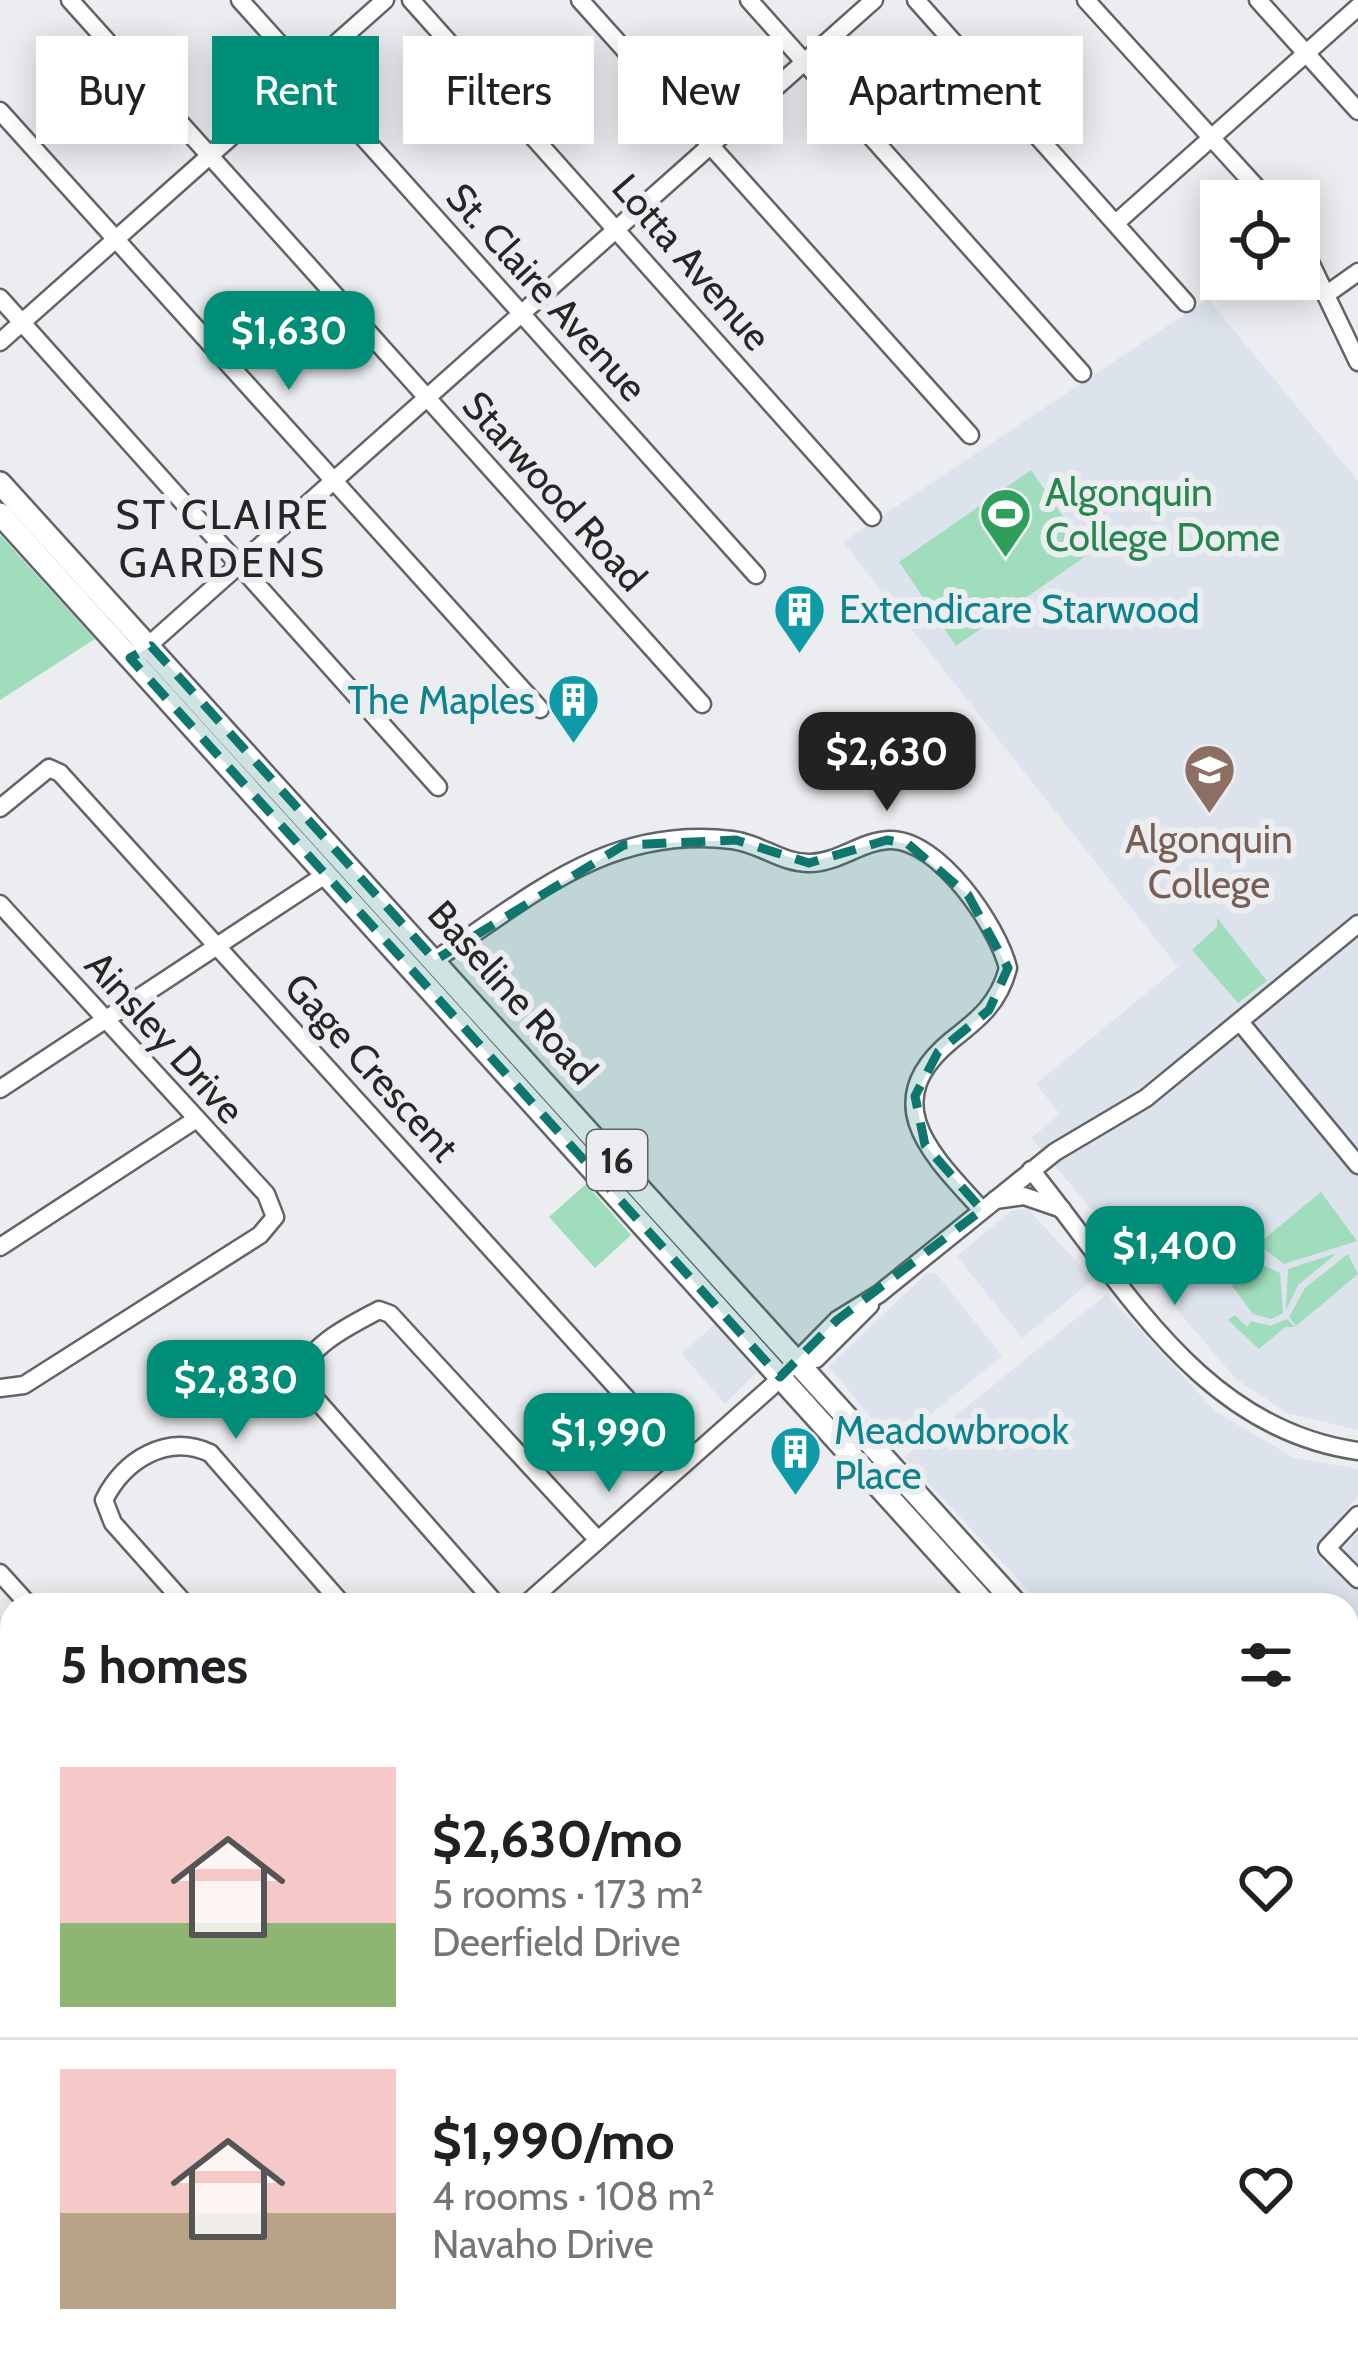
<!DOCTYPE html>
<meta charset="utf-8">
<style>
:root{--surface:#fff;--page:#f2f2f2;--text:#202124;--muted:#757577;--line:#e0e0e0;--accent:#008e78}
body{margin:0;font-family:Cabin,sans-serif;background:var(--page);color:var(--text);height:100vh;display:flex;flex-direction:column;font-size:45px;white-space:nowrap}
*{box-sizing:border-box;margin:0}
p{font-size:39px;color:var(--muted)}
.icon{flex:none;width:66px;height:66px;fill:none;stroke:currentColor;stroke-width:2;stroke-linecap:round;stroke-linejoin:round}
.map{position:relative;flex:1;overflow:hidden}
.side{position:absolute;left:0px;top:1593px;width:1359px;height:771px;display:flex;flex-direction:column;background:var(--surface);border-radius:36px 36px 0 0;box-shadow:0 6px 30px #0003}
.side>*{flex:none}
.top-card{position:absolute;left:36px;top:36px;width:1287px;height:108px;display:flex;gap:24px}
.buttons{position:absolute;left:1200px;top:180px;display:grid;gap:24px}
.buttons a{display:grid;place-items:center;width:120px;height:120px;border-radius:0px;background:var(--surface);box-shadow:0 6px 30px #0003;font-size:60px}
.price{position:absolute;translate:-50% -102px;padding:0 27px;border-radius:24px;background:var(--accent);color:#fff;font-size:39px;line-height:78px;filter:drop-shadow(0 3px 6px #0008)}
.price::after{content:'';position:absolute;left:50%;top:72px;width:36px;height:27px;margin-left:-18px;background:inherit;clip-path:polygon(0 0,100% 0,50% 100%)}
.price.active{background:#222;color:#fff}
ul{padding:0;list-style:none}
li{display:flex;align-items:center;gap:36px;height:300px;padding:0 60px}
li+li{border-top:3px solid var(--line)}
li span{display:grid;place-items:center;flex:none;width:336px;height:240px;border-radius:0px;color:#555}
li>.icon{margin-inline-start:auto}
span .icon{width:144px;height:144px;fill:#fffc;stroke-width:1}
li b{font-size:51px}
h2{display:flex;justify-content:space-between;align-items:center;height:144px;padding:0 60px;font-size:51px}
.pill{padding:0 42px;border-radius:0px;background:var(--surface);box-shadow:0 6px 30px #0003;font-size:42px;line-height:108px}
.pill.active{background:var(--accent);color:#fff}
.map>svg:first-child{display:block}
.built{fill:#dce3ec}
.green{fill:#9fddbd}
.lines{fill:none;stroke-linecap:round;stroke-linejoin:round}
.stream{stroke:#73d5f4;stroke-width:3}
.minor-casing{stroke:#626467;stroke-width:21}
.major-casing{stroke:#626467;stroke-width:26}
.minor{stroke:#fff;stroke-width:16}
.major{stroke:#fff;stroke-width:21}
.marked{fill:#0f766e;fill-opacity:0.2;stroke:#0f766e;stroke-width:9;stroke-dasharray:24 15;stroke-linejoin:round}
.labels{text-anchor:middle;dominant-baseline:central;stroke-width:12;stroke-linejoin:round;paint-order:stroke}
.shield{fill:#ebedf0;stroke:#616263;stroke-width:3}
.shield-label{font-size:36px;font-weight:bold;fill:#262627}
.street-label{font-size:39px;fill:#262627;stroke:#ebedf0}
.leisure-label{font-size:39px;fill:#27864d;stroke:#ebedf0;text-anchor:start}
.culture-label{font-size:39px;fill:#0d838f;stroke:#ebedf0;text-anchor:start}
.education-label{font-size:39px;fill:#785e54;stroke:#ebedf0}
.neighbourhood-label{font-size:42px;letter-spacing:3px;fill:#262627;stroke:#ebedf0}
</style>
<div class="map">
<svg width="1358" height="2363" viewBox="0 0 1358 2363">
<rect width="100%" height="100%" fill="#ebedf0"/>
<!-- built -->
<g class="built">
<path d="M 1208,299 L 1358,481 L 1358,1430 L 1287,1413 L 1236,1379 L 1031,1138 L 1060,1114 L 1036,1084 L 1178,967 L 843,542 Z"/>
<path d="M 1028,1209 L 1093,1280 L 1022,1338 L 957,1256 L 1011,1211 Z"/>
<path d="M 935,1272 L 1002,1356 L 893,1445 L 829,1366 L 926,1274 Z"/>
<path d="M 1107,1294 L 1216,1412 L 1294,1458 L 1358,1469 L 1358,1496 L 1314,1550 L 1325,1565 L 1358,1533 L 1358,1955 L 1347,1942 L 1347,1605 L 1042,1605 L 904,1457 Z"/>
<path d="M 715,1324 L 756,1373 L 725,1404 L 682,1354 Z"/>
<path d="M 1347,2029 L 1358,2041 L 1358,2131 L 1347,2121 Z"/>
</g>
<!-- green -->
<g class="green">
<path d="M 1031,470 L 1089,554 L 956,646 L 899,562 Z"/>
<path d="M 0,535 L 95,639 L 0,700 Z"/>
<path d="M 1217,918 L 1267,981 L 1238,1003 L 1192,950 L 1217,927 Z"/>
<path d="M 586,1184 L 631,1235 L 595,1268 L 549,1217 Z"/>
<path d="M 1321,1192 L 1357,1241 L 1284,1264 L 1258,1244 Z"/>
<path d="M 1337,1253 L 1298,1285 L 1286,1310 L 1288,1269 Z"/>
<path d="M 1348,1254 L 1358,1274 L 1296,1326 L 1289,1317 L 1305,1288 Z"/>
<path d="M 1263,1265 L 1280,1273 L 1283,1313 L 1271,1319 L 1253,1314 L 1230,1283 Z"/>
<path d="M 1235,1315 L 1247,1327 L 1251,1321 L 1270,1326 L 1287,1319 L 1295,1327 L 1285,1327 L 1259,1349 L 1228,1320 Z"/>
<path d="M 12,2001 L 12,2164 L 0,2145 L 0,2003 Z"/>
<path d="M 1358,2228 L 1358,2363 L 1293,2363 L 1292,2352 L 1347,2352 L 1347,2231 Z"/>
<path d="M 347,2352 L 436,2352 L 418,2363 L 354,2363 Z"/>
</g>
<g class="lines">
<!-- stream -->
<path class="stream" d="M 1347,2148 L 1356,2151"/>
<defs>
<g id="minor">
<path d="M 70,0 L 702,704"/>
<path d="M 240,0 L 756,575"/>
<path d="M 411,0 L 872,517"/>
<path d="M 580,0 L 970,435"/>
<path d="M 749,0 L 1082,373"/>
<path d="M 916,0 L 1186,303"/>
<path d="M 1086,0 L 1269,201"/>
<path d="M 1258,0 L 1358,111"/>
<path d="M 0,111 L 540,709"/>
<path d="M 1117,222 L 1358,7"/>
<path d="M 1299,239 L 1358,362"/>
<path d="M 1327,294 L 1358,272"/>
<path d="M 0,298 L 438,787"/>
<path d="M 0,342 L 385,0"/>
<path d="M 140,653 L 874,0"/>
<path d="M 0,808 L 49,768 L 60,773 L 685,1463"/>
<path d="M 0,904 L 266,1194 L 275,1217 L 260,1235 L 24,1385 L 0,1388"/>
<path d="M 435,960 C 532,896 608,825 732,840 C 760,843 782,864 811,863 C 839,862 862,841 889,840 C 939,838 998,927 1008,968 C 999,1003 979,1019 952,1040 C 875,1103 932,1155 982,1210"/>
<path d="M 1240,1022 L 1358,1165"/>
<path d="M 0,1089 L 325,875"/>
<path d="M 1031,1170 C 1124,1284 1200,1429 1358,1451"/>
<path d="M 995,1200 L 1024,1196 L 1062,1209"/>
<path d="M 0,1247 L 195,1120"/>
<path d="M 798,1361 L 816,1359 L 870,1305"/>
<path d="M 1358,1515 L 1327,1548 L 1358,1579"/>
<path d="M 0,1573 L 29,1605"/>
<path d="M 186,1605 L 113,1523 L 104,1500 C 124,1460 167,1433 210,1453 L 343,1605"/>
<path d="M 497,1605 L 313,1396 L 301,1375 C 308,1345 353,1324 379,1310 L 390,1314 L 598,1540"/>
<path d="M 525,1605 L 771,1387 L 837,1320 L 879,1294 L 1055,1152 L 1146,1098 L 1358,924"/>
<path d="M 0,1721 L 12,1724"/>
<path d="M 1347,1778 L 1358,1769"/>
<path d="M 0,1836 L 12,1839"/>
<path d="M 0,1944 L 12,1898"/>
<path d="M 0,2170 L 12,2190"/>
<path d="M 0,2336 L 12,2328"/>
<path d="M 111,2352 L 118,2363"/>
<path d="M 267,2352 L 274,2363"/>
<path d="M 917,2352 L 924,2363"/>
<path d="M 1125,2352 L 1132,2363"/>
<path d="M 543,2363 L 560,2352"/>
<path d="M 786,2363 L 804,2352"/>
</g>
<g id="major">
<path d="M 0,483 L 1017,1605"/>
<path d="M 0,514 L 986,1605"/>
<path d="M 1347,1970 L 1358,1982"/>
<path d="M 1347,2005 L 1358,2017"/>
<path d="M 1347,2183 L 1358,2177"/>
<path d="M 1347,2217 L 1358,2211"/>
<path d="M 1086,2363 L 1109,2352"/>
</g>
</defs>
<!-- minor casing -->
<use href="#minor" class="minor-casing"/>
<!-- major casing -->
<use href="#major" class="major-casing"/>
<!-- minor -->
<use href="#minor" class="minor"/>
<!-- major -->
<use href="#major" class="major"/>
</g>
<!-- marked area -->
<path class="marked" d="M 151,646 L 435,960 L 624,845 L 736,840 L 809,863 L 887,840 L 908,844 L 968,895 L 1008,968 L 989,1010 L 938,1052 L 915,1096 L 925,1145 L 982,1210 L 837,1320 L 780,1377 L 130,658 Z"/>
<!-- icons -->
<defs>
<symbol id="stadium-pin" viewBox="-11 -11 22 30"><path d="M0 17L-7.5 6A9.5 9.5 0 1 1 7.5 6Z" fill="#2e9e5b" stroke="#ebedf0"/><path d="M0-5a6.5 5 0 1 0 0 10a6.5 5 0 1 0 0-10ZM-3.5-1.8h7v3.6h-7Z" fill="#fff"/></symbol>
<symbol id="building-pin" viewBox="-11 -11 22 30"><path d="M0 17L-7.5 6A9.5 9.5 0 1 1 7.5 6Z" fill="#0f9aa8" stroke="#ebedf0"/><path d="M-4-6H4V6H1V3H-1V6H-4ZM-2.5-4.3h1.7v1.8h-1.7ZM.8-4.3h1.7v1.8H.8ZM-2.5-1h1.7V.8h-1.7ZM.8-1h1.7V.8H.8Z" fill="#fff"/></symbol>
<symbol id="university-pin" viewBox="-11 -11 22 30"><path d="M0 17L-7.5 6A9.5 9.5 0 1 1 7.5 6Z" fill="#8d6e63" stroke="#ebedf0"/><path d="M0-5L7-2L0 1L-7-2ZM-4 1L0 2.5L4 1V4Q0 6-4 4Z" fill="#fff"/></symbol>
</defs>
<g fill-rule="evenodd">
<use href="#stadium-pin" x="976" y="484" width="59" height="81"/>
<use href="#building-pin" x="770" y="580" width="59" height="81"/>
<use href="#building-pin" x="544" y="670" width="59" height="81"/>
<use href="#university-pin" x="1180" y="740" width="59" height="81"/>
<use href="#building-pin" x="766" y="1422" width="59" height="81"/>
</g>
<g class="labels">
<!-- shield labels -->
<rect class="shield" x="587" y="1130" width="60" height="60" rx="9"/>
<g class="shield-label">
<text x="617" y="1160">16</text>
</g>
<!-- street labels -->
<g class="street-label">
<text transform="translate(692 262) rotate(49)">Lotta Avenue</text>
<text transform="translate(547 292) rotate(48)">St. Claire Avenue</text>
<text transform="translate(555 491) rotate(48)">Starwood Road</text>
<text transform="translate(513 992) rotate(48)">Baseline Road</text>
<text transform="translate(165 1037) rotate(48)">Ainsley Drive</text>
<text transform="translate(372 1067) rotate(48)">Gage Crescent</text>
</g>
<!-- leisure labels -->
<g class="leisure-label">
<text x="1045" y="492">Algonquin<tspan x="1045" dy="45">College Dome</tspan></text>
</g>
<!-- culture labels -->
<g class="culture-label">
<text x="839" y="609">Extendicare Starwood</text>
<text x="535" y="700" text-anchor="end">The Maples</text>
<text x="834" y="1430">Meadowbrook<tspan x="834" dy="45">Place</tspan></text>
</g>
<!-- education labels -->
<g class="education-label">
<text x="1209" y="839">Algonquin<tspan x="1209" dy="45">College</tspan></text>
</g>
<!-- neighbourhood labels -->
<g class="neighbourhood-label">
<text x="223" y="514">ST CLAIRE<tspan x="223" dy="48">GARDENS</tspan></text>
</g>
</g>
</svg>
<div class="buttons">
<a><svg class="icon" aria-label="locate" viewBox="0 0 24 24"><circle cx="12" cy="12" r="6"/><path d="M12 2v4M12 18v4M2 12h4M18 12h4"/></svg></a>
</div>
<b class="price" style="left:289px;top:393px">$1,630</b>
<b class="price active" style="left:887px;top:814px">$2,630</b>
<b class="price" style="left:1175px;top:1308px">$1,400</b>
<b class="price" style="left:236px;top:1442px">$2,830</b>
<b class="price" style="left:609px;top:1495px">$1,990</b>
<div class="top-card">
<a class="pill">Buy</a>
<a class="pill active">Rent</a>
<a class="pill">Filters</a>
<a class="pill">New</a>
<a class="pill">Apartment</a>
</div>
<section class="side">
<h2>5 homes<svg class="icon" aria-label="filters" viewBox="0 0 24 24"><path d="M4 7h16M4 17h16"/><circle cx="9" cy="7" r="2"/><circle cx="15" cy="17" r="2"/></svg></h2>
<ul>
<li><span style="background:linear-gradient(#f6c9c9 65%,#8fb573 0)"><svg class="icon" aria-label="home" viewBox="0 0 24 24"><path d="M3 11l9-7 9 7M6 9v11h12V9"/></svg></span><div><b>$2,630/mo</b><p>5 rooms · 173 m²</p><p>Deerfield Drive</p></div><svg class="icon" aria-label="heart" viewBox="0 0 24 24"><path d="M12 20l-8-8c-3-5 5-10 8-4 3-6 11-1 8 4z"/></svg></li>
<li><span style="background:linear-gradient(#f6c9c9 60%,#b9a48a 0)"><svg class="icon" aria-label="home" viewBox="0 0 24 24"><path d="M3 11l9-7 9 7M6 9v11h12V9"/></svg></span><div><b>$1,990/mo</b><p>4 rooms · 108 m²</p><p>Navaho Drive</p></div><svg class="icon" aria-label="heart" viewBox="0 0 24 24"><path d="M12 20l-8-8c-3-5 5-10 8-4 3-6 11-1 8 4z"/></svg></li>
</ul>
</section>
</div>
